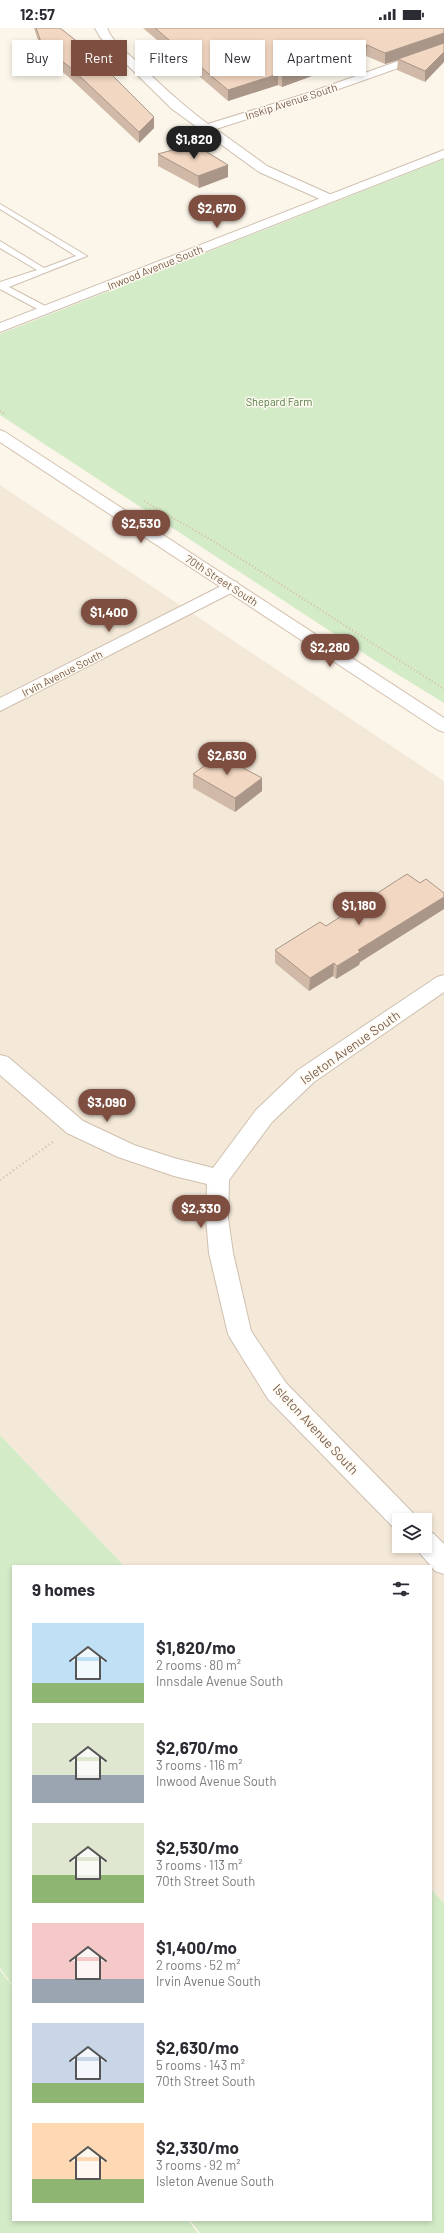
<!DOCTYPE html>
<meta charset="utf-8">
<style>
:root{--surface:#fff;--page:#f2f2f3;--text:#2b2b33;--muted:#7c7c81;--accent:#7e4f41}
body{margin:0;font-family:Barlow,sans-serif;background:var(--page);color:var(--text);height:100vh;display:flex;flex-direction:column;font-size:15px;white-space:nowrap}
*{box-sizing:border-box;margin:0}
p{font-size:13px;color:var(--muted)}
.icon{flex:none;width:22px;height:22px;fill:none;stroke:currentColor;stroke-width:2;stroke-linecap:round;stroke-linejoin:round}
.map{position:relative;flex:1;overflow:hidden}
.side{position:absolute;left:12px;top:1537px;width:420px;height:656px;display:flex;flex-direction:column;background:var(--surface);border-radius:0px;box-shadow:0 2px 6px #0003}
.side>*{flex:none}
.banner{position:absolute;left:12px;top:12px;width:420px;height:36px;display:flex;gap:8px}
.tools{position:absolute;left:392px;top:1485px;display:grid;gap:8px}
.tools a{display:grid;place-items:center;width:40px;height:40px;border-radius:0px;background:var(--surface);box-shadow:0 2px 6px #0003;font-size:20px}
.price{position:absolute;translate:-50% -34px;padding:0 9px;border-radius:14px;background:var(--accent);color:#fff;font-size:13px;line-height:26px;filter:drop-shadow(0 1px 2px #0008)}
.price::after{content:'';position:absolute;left:50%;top:24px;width:12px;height:9px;margin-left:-6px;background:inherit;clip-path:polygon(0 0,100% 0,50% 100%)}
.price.current{background:#222;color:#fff}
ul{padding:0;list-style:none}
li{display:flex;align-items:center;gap:12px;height:100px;padding:0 20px}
li span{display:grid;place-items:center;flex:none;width:112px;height:80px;border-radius:0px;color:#555}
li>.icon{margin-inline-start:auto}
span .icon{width:48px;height:48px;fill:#fffc;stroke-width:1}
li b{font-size:17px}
h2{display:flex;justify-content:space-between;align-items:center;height:48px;padding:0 20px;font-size:17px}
.tag{padding:0 14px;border-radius:0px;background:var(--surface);box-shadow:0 2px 6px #0003;font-size:14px;line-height:36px}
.tag.current{background:var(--accent);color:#fff}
.status{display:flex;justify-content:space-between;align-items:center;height:28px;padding:0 20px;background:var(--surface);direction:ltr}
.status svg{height:11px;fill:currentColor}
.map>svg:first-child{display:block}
.residential{fill:#f4e9d9;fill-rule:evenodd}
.green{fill:#d4ebc8}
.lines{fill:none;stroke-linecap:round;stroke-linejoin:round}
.service-casing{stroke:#cfbfaf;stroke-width:2}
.minor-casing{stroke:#cfbfaf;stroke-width:2}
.tertiary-casing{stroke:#cfbfaf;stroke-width:2}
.secondary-casing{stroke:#d5c1af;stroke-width:2}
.path-far1{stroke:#d7bba4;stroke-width:2;stroke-dasharray:1 2.5;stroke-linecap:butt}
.path{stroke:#d7bba4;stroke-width:2.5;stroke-dasharray:1 3;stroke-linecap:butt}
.service{fill:#fff;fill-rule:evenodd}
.minor{fill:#fff;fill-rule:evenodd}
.tertiary{fill:#fff;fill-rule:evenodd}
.secondary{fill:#fff;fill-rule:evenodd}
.wall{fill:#d0b9a7}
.shaded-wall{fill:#a99688}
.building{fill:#f2d7c2;stroke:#a99688}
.labels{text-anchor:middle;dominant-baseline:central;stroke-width:3;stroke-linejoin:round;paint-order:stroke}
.far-street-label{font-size:11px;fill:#785e4d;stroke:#fffaf1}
.far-park-label{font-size:11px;fill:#537d44;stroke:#fffaf1}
.street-label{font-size:13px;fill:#785e4d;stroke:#fffaf1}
</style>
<div class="status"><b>12:57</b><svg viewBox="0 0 49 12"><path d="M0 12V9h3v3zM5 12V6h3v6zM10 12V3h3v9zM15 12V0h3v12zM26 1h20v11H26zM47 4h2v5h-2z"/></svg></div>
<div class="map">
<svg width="444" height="2205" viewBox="0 0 444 2205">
<rect width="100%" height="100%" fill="#fcf6ea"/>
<!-- residential -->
<path class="residential" d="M 0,457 L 444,753 L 444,1875 L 431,1861 L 431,1538 L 124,1538 L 0,1407 ZM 399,1492 L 425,1492 L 425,1518 L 399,1518 Z"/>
<!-- green -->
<g class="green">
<path d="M 444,131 L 444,675 L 371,630 L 0,387 L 0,306 Z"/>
<path d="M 0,1407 L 124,1538 L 13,1538 L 13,1958 L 0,1940 Z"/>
<path d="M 431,1861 L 444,1875 L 444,2205 L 200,2205 L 190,2192 L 431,2192 Z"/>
<path d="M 0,1942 L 13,1959 L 13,2192 L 188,2192 L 198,2205 L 0,2205 Z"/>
</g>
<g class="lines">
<defs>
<path id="service" d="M 0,176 L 87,228 L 9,259 L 49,280 L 49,284 L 43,284 L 0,261 L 0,254 L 37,242 L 0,220 L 0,213 L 44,240 L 76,228 L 0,181 Z"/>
<g id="minor">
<path d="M 95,0 L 107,0 C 112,13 125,23 135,32 C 159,55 181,76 208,96 L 305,66 L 444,17 L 444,24 L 313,70 L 216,101 L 267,138 L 334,168 L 335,171 L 329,175 L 259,144 L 172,81 L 114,24 L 100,9 Z"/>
<path d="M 231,553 L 237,554 L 239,558 L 237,562 L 0,683 L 0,670 Z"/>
<path d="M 444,947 L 444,964 L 314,1054 L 272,1094 L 229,1152 L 228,1190 L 233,1225 L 251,1303 L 286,1355 L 412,1484 L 416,1492 L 399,1492 L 399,1502 L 394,1500 L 268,1371 L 232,1313 L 228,1306 L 209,1225 L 206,1190 L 207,1156 L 174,1148 L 118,1129 L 67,1105 L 0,1047 L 0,1027 L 8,1029 L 83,1093 L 134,1117 L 174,1130 L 213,1140 L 256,1082 L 298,1042 L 437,949 Z"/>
<path d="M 425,1502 L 434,1506 L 444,1516 L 444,1546 L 435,1543 L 414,1518 L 425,1518 Z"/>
</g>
<path id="tertiary" d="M 444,122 L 444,130 L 0,304 L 0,295 Z"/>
<path id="secondary" d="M 0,402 L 5,404 L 444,690 L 444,704 L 438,702 L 0,414 Z"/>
</defs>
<!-- service casing -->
<use href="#service" class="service-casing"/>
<!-- minor casing -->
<use href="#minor" class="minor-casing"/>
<!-- tertiary casing -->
<use href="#tertiary" class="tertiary-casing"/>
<!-- secondary casing -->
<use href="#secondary" class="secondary-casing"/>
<!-- path-far1 -->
<g class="path-far1">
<path d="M 0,383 L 6,387"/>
<path d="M 144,473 L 213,513 L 444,661"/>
</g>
<!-- path -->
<path class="path" d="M 0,1152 L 53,1114"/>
<!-- service -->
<use href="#service" class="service"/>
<!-- minor -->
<use href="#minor" class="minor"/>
<!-- tertiary -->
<use href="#tertiary" class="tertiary"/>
<!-- secondary -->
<use href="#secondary" class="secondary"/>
</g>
<!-- wall -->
<g class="wall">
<path d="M 34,0 L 60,0 L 154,100 L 139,115 L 71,51 L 43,28 Z"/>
<path d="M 143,0 L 444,0 L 425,54 L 397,42 L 398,32 L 385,36 L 366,28 L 282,59 L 278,57 L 228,73 Z"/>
<path d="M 158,126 L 228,149 L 199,160 L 158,138 Z"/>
<path d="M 193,746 L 262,763 L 235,784 L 193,760 Z"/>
<path d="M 420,855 L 444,865 L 444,881 L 360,934 L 359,937 L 336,951 L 333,948 L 309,963 L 275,935 L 275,922 Z"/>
</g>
<!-- shaded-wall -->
<g class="shaded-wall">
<path d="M 444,5 L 444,16 L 398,31 L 398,32 L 385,36 L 385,25 Z"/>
<path d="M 367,17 L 366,28 L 282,59 L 282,47 Z"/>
<path d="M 444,24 L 444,34 L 425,54 L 425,43 Z"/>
<path d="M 278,46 L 278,57 L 228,73 L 228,62 Z"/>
<path d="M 154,89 L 154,100 L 139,115 L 139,104 Z"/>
<path d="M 228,137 L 228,149 L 199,160 L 198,148 Z"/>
<path d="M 262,750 L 262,763 L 235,784 L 235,770 Z"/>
<path d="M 444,869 L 444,881 L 360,934 L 359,937 L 336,951 L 337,938 L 358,922 Z"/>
<path d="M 334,935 L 333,948 L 309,963 L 310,950 Z"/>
</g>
<!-- building -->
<g class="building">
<path d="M 36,0 L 60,0 L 83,18 L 154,89 L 139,104 L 71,40 L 42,17 Z"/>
<path d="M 155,0 L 444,0 L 444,5 L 385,25 L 367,17 L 282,47 L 278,46 L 228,62 Z"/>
<path d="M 444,15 L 444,24 L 425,43 L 398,31 Z"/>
<path d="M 194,116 L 228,137 L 198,148 L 158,126 Z"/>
<path d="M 219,727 L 262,750 L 235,770 L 193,746 Z"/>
<path d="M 407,846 L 420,855 L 426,851 L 444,865 L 444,869 L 358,922 L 360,924 L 337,938 L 334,935 L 310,950 L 275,922 L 320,894 L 326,898 Z"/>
</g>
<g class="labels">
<!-- far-street labels -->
<g class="far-street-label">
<text transform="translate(291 73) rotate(-18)">Inskip Avenue South</text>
<text transform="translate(155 239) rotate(-22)">Inwood Avenue South</text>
<text transform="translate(222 552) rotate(33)">70th Street South</text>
<text transform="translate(62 645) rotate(-27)">Irvin Avenue South</text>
</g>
<!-- far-park labels -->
<g class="far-park-label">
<text x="279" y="373">Shepard Farm</text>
</g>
<!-- street labels -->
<g class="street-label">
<text transform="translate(350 1019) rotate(-35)">Isleton Avenue South</text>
<text transform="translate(316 1401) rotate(47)">Isleton Avenue South</text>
</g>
</g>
</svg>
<div class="tools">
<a><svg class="icon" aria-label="layers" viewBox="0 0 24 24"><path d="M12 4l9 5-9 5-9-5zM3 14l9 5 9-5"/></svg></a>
</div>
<b class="price current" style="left:194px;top:132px">$1,820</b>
<b class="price" style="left:217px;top:201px">$2,670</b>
<b class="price" style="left:141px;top:516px">$2,530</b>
<b class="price" style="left:109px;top:605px">$1,400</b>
<b class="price" style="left:330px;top:640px">$2,280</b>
<b class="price" style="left:227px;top:748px">$2,630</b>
<b class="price" style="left:359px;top:898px">$1,180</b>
<b class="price" style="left:107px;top:1095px">$3,090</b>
<b class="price" style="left:201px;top:1201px">$2,330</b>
<div class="banner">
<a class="tag">Buy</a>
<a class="tag current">Rent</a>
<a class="tag">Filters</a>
<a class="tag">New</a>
<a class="tag">Apartment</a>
</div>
<section class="side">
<h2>9 homes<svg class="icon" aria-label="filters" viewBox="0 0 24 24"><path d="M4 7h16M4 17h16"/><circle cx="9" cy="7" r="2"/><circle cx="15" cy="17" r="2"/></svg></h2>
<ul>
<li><span style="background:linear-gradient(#bfe0f5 75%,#8fb573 0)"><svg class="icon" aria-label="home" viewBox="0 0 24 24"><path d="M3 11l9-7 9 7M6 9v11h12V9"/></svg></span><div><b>$1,820/mo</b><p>2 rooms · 80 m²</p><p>Innsdale Avenue South</p></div></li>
<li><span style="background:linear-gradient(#dfe7d0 65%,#9aa5b1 0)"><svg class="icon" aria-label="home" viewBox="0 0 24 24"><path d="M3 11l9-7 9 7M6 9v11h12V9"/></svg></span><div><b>$2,670/mo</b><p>3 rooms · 116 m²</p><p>Inwood Avenue South</p></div></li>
<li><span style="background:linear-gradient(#dfe7d0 65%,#8fb573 0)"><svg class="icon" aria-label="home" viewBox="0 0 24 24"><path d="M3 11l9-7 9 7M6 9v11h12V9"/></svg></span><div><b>$2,530/mo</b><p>3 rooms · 113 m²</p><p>70th Street South</p></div></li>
<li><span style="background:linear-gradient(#f6c9c9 70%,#9aa5b1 0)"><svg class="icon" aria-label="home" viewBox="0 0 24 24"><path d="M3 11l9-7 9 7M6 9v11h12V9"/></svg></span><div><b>$1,400/mo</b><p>2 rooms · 52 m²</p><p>Irvin Avenue South</p></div></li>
<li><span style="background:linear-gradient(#c9d6e8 75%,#8fb573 0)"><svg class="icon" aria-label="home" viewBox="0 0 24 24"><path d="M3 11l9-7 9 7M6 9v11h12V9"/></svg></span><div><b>$2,630/mo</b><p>5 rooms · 143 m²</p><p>70th Street South</p></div></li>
<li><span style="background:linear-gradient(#ffd9b3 70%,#8fb573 0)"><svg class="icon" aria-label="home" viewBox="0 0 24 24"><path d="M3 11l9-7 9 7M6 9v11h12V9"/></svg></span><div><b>$2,330/mo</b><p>3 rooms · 92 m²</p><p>Isleton Avenue South</p></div></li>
</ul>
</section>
</div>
